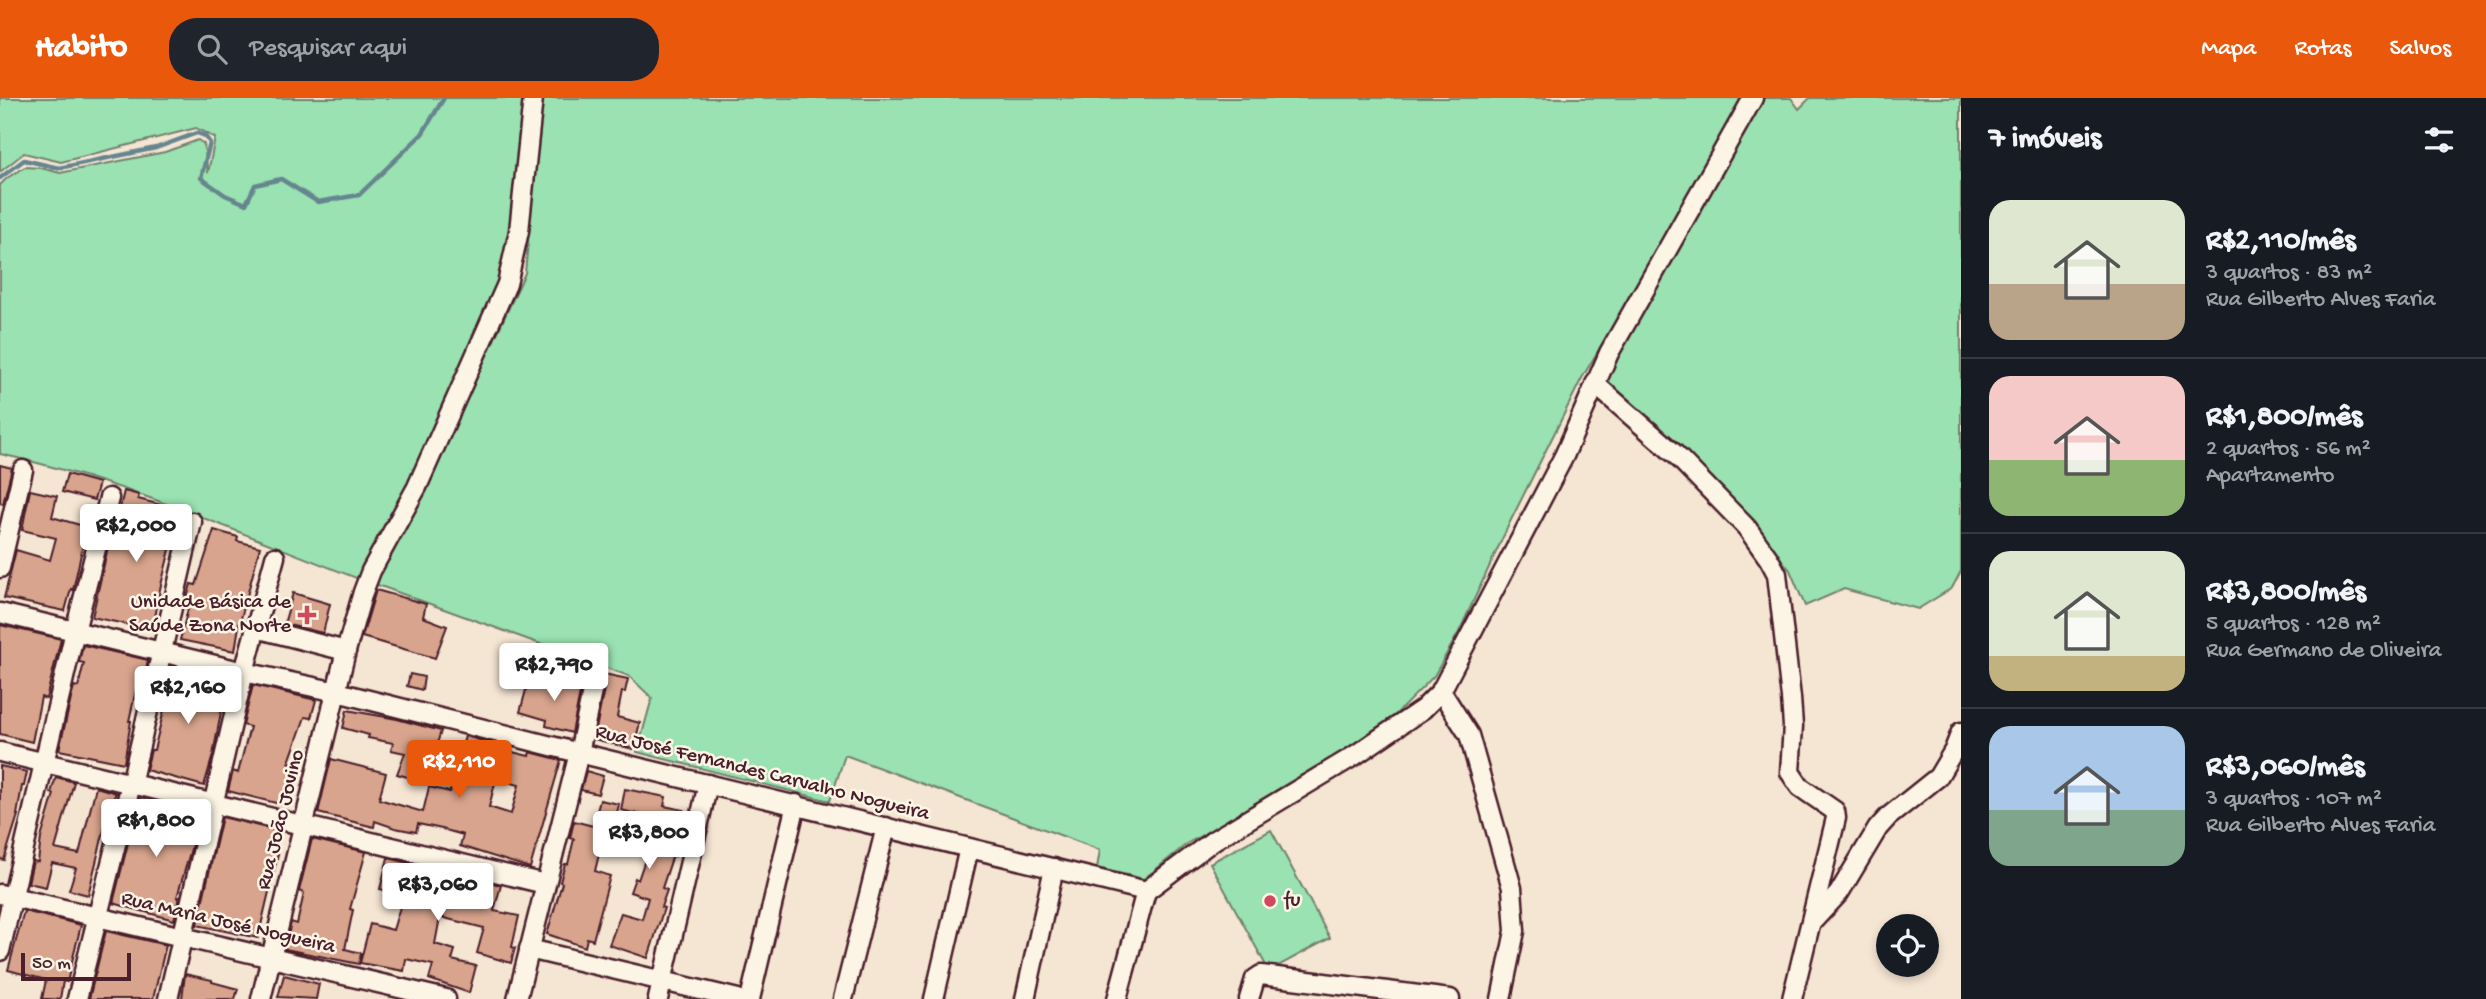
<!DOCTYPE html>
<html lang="pt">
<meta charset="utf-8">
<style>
:root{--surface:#171b24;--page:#20242c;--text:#f1f3f6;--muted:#9ea1a6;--line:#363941;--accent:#ea580c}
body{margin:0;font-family:"Gochi Hand",sans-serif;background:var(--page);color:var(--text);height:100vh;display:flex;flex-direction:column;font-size:26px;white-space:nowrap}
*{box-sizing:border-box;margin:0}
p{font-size:23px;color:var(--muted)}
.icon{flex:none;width:38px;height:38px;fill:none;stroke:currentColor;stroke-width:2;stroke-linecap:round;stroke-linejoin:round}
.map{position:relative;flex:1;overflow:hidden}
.panel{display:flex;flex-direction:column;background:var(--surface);width:525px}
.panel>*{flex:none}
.buttons{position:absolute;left:1876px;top:816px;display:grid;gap:14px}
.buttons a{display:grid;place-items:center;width:63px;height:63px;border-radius:50%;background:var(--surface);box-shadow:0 4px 10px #0003;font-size:35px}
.scale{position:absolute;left:21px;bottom:18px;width:110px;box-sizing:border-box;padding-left:7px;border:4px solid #4a1f2b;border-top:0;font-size:19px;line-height:24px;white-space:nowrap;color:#4a1f2b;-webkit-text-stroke:5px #fcf5e5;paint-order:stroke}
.price{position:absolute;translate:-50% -60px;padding:0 16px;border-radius:7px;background:#fff;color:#222;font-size:23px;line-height:46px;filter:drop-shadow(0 2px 4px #0008)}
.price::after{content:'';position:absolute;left:50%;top:42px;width:21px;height:16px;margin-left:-10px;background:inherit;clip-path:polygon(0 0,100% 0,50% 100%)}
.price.selected{background:var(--accent);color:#fff}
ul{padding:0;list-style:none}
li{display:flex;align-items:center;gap:21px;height:175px;padding:0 28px}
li+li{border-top:2px solid var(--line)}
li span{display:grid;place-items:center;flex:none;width:196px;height:140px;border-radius:21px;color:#555}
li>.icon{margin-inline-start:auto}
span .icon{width:84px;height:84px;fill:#fffc;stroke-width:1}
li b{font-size:30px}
h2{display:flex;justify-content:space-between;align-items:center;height:84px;padding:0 28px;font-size:30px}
header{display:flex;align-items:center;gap:42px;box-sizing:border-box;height:98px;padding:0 35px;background:var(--accent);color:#fff}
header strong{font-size:33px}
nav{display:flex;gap:38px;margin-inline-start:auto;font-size:24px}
.search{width:490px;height:63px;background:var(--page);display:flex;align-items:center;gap:18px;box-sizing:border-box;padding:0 24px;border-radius:28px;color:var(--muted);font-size:26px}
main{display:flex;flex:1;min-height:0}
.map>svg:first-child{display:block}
.green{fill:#9ae2b1;stroke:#72806e;stroke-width:2}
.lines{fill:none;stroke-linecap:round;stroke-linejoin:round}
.stream{stroke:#66868f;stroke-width:4.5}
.building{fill:#d8a48d;stroke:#4a1f2b;stroke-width:2;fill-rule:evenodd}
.minor-casing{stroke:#4a1f2b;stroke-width:23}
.minor{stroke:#fcf5e5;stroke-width:18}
.poi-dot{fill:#d1495b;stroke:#fcf5e5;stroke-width:2.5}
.labels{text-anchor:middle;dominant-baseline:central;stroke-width:5;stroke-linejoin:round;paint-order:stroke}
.poi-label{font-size:21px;fill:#4a1f2b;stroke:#fcf5e5;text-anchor:end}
.street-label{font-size:21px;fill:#4a1f2b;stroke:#fcf5e5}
</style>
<header>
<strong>Habito</strong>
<div class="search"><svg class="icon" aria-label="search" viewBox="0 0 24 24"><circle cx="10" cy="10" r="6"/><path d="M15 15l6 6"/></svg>Pesquisar aqui</div>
<nav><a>Mapa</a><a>Rotas</a><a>Salvos</a></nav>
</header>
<main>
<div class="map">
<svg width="1961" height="901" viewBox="0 0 1961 901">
<rect width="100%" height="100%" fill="#f5e5d3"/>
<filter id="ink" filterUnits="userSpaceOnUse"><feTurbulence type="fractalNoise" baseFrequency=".0143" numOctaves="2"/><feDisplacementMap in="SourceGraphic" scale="14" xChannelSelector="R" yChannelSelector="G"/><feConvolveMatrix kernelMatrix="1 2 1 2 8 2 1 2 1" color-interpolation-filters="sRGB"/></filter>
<g filter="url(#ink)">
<!-- green -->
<g class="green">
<path d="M 0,0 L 525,0 L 509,162 L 411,390 L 359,481 C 241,436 124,383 0,356 L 0,87 L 7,80 L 25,69 L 41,70 L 60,75 L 165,54 L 198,42 L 204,46 L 208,75 L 215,40 L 196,30 L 61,64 L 24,55 L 0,74 Z"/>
<path d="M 542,0 L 1748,0 L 1582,280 L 1510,424 L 1459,534 L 1434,578 L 1396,616 L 1355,645 L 1262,703 L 1188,745 L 1144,781 L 1097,770 L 1100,752 L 845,657 L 830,703 L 637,654 L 652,600 L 629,578 L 372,485 L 425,391 L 525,175 Z"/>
<path d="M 1755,0 L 1791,0 L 1799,11 L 1810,0 L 1961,0 L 1961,473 L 1952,490 L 1918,511 L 1844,491 L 1805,508 L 1790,472 L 1749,422 L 1602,287 Z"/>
<path d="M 1271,732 L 1330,840 L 1269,873 L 1210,765 Z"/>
</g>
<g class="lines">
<!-- stream -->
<path class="stream" d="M 0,80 L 24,62 L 59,70 L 156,50 L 197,35 L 205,38 L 210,45 L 201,80 L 225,97 L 246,106 L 255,87 L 281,81 L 318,104 L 359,97 L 422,36 L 444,0"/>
</g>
<!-- building -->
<g class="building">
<path d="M 0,367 L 12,370 L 3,406 L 0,405 Z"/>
<path d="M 67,376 L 99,385 L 94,402 L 62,394 Z"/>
<path d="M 30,392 L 57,398 L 52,419 L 87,429 L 73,492 L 71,491 L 65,513 L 4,500 L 16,452 L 50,462 L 56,440 L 22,432 Z"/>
<path d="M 124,393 L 139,397 L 138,401 L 177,411 L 174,423 L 177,424 L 160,491 L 153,532 L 92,519 L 112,432 L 120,434 L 126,411 L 120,410 Z"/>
<path d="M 214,432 L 238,439 L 237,443 L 260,449 L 239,528 L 235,553 L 180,542 L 188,511 L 184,510 L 191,486 L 196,487 Z"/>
<path d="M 376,492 L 426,506 L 423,519 L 447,528 L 435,560 L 362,539 Z"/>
<path d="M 293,495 L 330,506 L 323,535 L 284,526 Z"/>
<path d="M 0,527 L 61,541 L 46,601 L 41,599 L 32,644 L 0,636 Z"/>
<path d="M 83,547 L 148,562 L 144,580 L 139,579 L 129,623 L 131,623 L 124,665 L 59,652 L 74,588 L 78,589 L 84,565 L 79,564 Z"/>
<path d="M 173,568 L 227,582 L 213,657 L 204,688 L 146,672 L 151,652 L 154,652 L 165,608 L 161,607 Z"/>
<path d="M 410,576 L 424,579 L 422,592 L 407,588 Z"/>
<path d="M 570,576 L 583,580 L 572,635 L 546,628 L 547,622 L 520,614 L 529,581 L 566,591 Z"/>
<path d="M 604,576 L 628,581 L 625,594 L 622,594 L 617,619 L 640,625 L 633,651 L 594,641 L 605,586 Z"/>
<path d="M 253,587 L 316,602 L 311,620 L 305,619 L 289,664 L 301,667 L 288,708 L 228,693 L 233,673 L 238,675 L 250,629 L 243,627 Z"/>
<path d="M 347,612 L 397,621 L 441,633 L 425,684 L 397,676 L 405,655 L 391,652 L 393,645 L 368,640 L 369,637 L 343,630 Z"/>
<path d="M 465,638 L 505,649 L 504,652 L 529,658 L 530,654 L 561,662 L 530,770 L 460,748 L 463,737 L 442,731 L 418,726 L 416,734 L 395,730 L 375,723 L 374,729 L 318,715 L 331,661 L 386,675 L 379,701 L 423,714 L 429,689 L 450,694 ZM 496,681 L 519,687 L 511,716 L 489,709 Z"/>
<path d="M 0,668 L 27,674 L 24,688 L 22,688 L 17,717 L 18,717 L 4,762 L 0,761 Z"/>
<path d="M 586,673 L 603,678 L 598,696 L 581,692 Z"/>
<path d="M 56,679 L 74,684 L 55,751 L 79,756 L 96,689 L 116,695 L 110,708 L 88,797 L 69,792 L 76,770 L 52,765 L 46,789 L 28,785 L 33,763 L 38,764 L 41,740 L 54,696 L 51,695 Z"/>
<path d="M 625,691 L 666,699 L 664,708 L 684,712 L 675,758 L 673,757 L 662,790 L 667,792 L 661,809 L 664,810 L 648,860 L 609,847 L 621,815 L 642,821 L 648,800 L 630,794 L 635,780 L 638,782 L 647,756 L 650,757 L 656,730 L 640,726 L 642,717 L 621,712 Z"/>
<path d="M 139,701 L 197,714 L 195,737 L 177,799 L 179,799 L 174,822 L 113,805 Z"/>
<path d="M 600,702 L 619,706 L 609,750 L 601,748 L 595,773 L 610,778 L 593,842 L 587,840 L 585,849 L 547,836 L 562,785 L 560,784 L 565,766 L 568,766 L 574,741 L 570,740 L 574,723 L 593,728 Z"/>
<path d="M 222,719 L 279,733 L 275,755 L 278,756 L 258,840 L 197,827 Z"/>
<path d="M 312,741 L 366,754 L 350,811 L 353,812 L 345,851 L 361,855 L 359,866 L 285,851 L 291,824 L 297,826 L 304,795 L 299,793 Z"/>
<path d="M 388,760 L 501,787 L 494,813 L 519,818 L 512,849 L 515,850 L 511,865 L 477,855 L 484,830 L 440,819 L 435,846 L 455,852 L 452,862 L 476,868 L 469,895 L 429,881 L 433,867 L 406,861 L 404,873 L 360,865 L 370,826 L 393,832 L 399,812 L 403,797 L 380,791 Z"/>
<path d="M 24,813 L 81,827 L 67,884 L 63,883 L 60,901 L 42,901 L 46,882 L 8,872 Z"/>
<path d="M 106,833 L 166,847 L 153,901 L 89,901 Z"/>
<path d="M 185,876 L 212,882 L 212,884 L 238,891 L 235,901 L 182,901 Z"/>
<path d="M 284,877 L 319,886 L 316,901 L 278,899 Z"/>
</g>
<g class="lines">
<defs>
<g id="minor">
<path d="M 1595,286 L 1676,357 L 1747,430 L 1769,461 L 1777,476 L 1791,600 L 1793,628 L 1790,674 L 1800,689 L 1835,713 L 1836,720 L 1792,901"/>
<path d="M 0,470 L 23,372"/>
<path d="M 0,515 L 244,574 L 337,594 L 579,655 L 1146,793"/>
<path d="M 256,530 L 346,553"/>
<path d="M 1441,593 L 1469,637 L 1512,790 L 1515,833 L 1501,901"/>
<path d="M 0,654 L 545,786"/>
<path d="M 1146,793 L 1214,742 L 1354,658 L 1423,611 L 1441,593 L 1564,358 L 1609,255 L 1753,0"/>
<path d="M 0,796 L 446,901"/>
<path d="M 1813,823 L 1839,795 L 1878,730 L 1888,719 L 1938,679 L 1954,652 L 1961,634"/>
<path d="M 529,851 L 738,901"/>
<path d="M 0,853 L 75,533 L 109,400"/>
<path d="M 77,901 L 131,686 L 192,424"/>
<path d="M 168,901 L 244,574 L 275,459"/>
<path d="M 261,901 L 346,553 L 363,494 L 371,473 L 417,389 L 507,186 L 519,133 L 533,0"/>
<path d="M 517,901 L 579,655 L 594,584"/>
<path d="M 658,901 L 708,686"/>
<path d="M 750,901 L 796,706"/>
<path d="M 843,901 L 886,729"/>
<path d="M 934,901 L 969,750"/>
<path d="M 1025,901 L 1054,770"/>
<path d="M 1117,901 L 1146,793"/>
<path d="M 1249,901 L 1255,881 L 1261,877 L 1450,901"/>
</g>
</defs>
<!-- minor casing -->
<use href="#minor" class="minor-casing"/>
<!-- minor -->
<use href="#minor" class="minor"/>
</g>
</g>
<!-- markers -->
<g class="poi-dot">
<path d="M303.5 506.5h7v7h7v7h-7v7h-7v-7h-7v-7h7z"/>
<circle cx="1270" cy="803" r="7"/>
</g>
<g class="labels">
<!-- poi labels -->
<g class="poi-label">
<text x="291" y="505">Unidade Básica de<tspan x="291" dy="24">Saúde Zona Norte</tspan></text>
<text x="1284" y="803" text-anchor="start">fu</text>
</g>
<!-- street labels -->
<g class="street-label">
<text transform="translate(762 676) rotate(14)">Rua José Fernandes Carvalho Nogueira</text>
<text transform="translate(282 722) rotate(-76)">Rua João Jovino</text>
<text transform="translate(228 826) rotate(13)">Rua Maria José Nogueira</text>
</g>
</g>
</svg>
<div class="buttons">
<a><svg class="icon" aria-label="locate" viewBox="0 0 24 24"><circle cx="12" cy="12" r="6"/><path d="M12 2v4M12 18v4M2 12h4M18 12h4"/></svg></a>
</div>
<div class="scale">50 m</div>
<b class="price" style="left:136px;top:466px">R$2,000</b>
<b class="price" style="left:554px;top:605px">R$2,790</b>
<b class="price" style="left:188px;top:628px">R$2,160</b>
<b class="price selected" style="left:459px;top:702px">R$2,110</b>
<b class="price" style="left:156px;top:761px">R$1,800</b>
<b class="price" style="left:649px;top:773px">R$3,800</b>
<b class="price" style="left:438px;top:825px">R$3,060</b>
</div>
<section class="panel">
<h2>7 imóveis<svg class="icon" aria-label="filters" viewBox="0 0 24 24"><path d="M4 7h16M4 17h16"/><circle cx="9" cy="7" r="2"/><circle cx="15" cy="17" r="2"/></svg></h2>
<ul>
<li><span style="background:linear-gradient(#dfe7d0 60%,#b9a48a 0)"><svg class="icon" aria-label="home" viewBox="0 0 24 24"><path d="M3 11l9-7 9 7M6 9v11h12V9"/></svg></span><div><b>R$2,110/mês</b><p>3 quartos · 83 m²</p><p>Rua Gilberto Alves Faria</p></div></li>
<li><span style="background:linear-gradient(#f6c9c9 60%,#8fb573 0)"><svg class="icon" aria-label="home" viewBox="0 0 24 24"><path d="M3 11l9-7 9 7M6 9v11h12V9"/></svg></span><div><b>R$1,800/mês</b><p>2 quartos · 56 m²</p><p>Apartamento</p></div></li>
<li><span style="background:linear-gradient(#dfe7d0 75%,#c2b280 0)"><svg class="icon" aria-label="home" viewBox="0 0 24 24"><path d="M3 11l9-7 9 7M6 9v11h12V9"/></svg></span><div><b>R$3,800/mês</b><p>5 quartos · 128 m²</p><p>Rua Germano de Oliveira</p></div></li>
<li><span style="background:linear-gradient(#a9c7e8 60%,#7fa58c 0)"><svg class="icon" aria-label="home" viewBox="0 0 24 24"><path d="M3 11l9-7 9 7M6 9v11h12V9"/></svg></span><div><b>R$3,060/mês</b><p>3 quartos · 107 m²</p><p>Rua Gilberto Alves Faria</p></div></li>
</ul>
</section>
</main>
